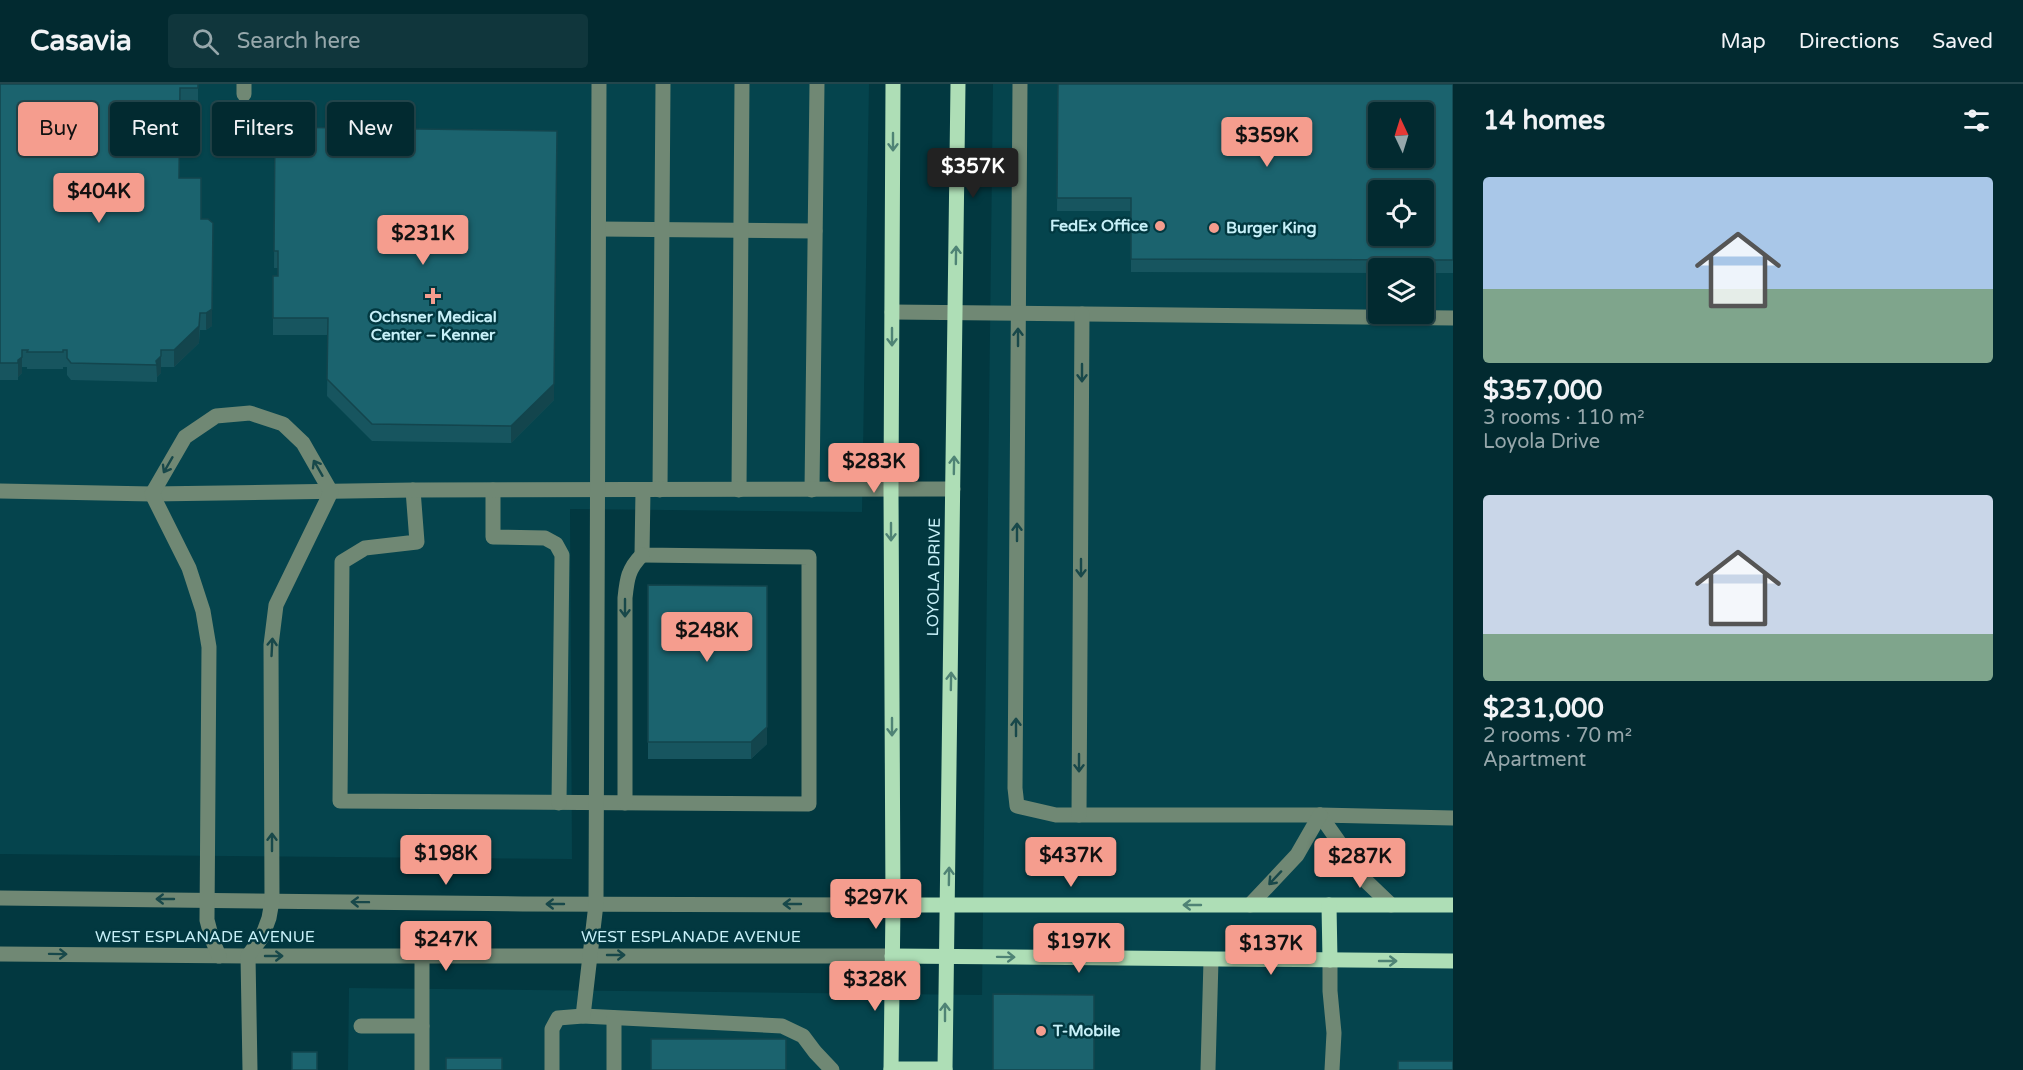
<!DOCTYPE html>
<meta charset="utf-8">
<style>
:root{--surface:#022a30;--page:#10363c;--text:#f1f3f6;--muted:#96a7ab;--line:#23464c;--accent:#f59d8e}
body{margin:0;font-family:"Varela Round",sans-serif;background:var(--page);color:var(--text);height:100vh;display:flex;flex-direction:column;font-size:22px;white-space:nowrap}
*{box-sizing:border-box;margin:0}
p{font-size:20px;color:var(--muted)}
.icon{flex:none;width:33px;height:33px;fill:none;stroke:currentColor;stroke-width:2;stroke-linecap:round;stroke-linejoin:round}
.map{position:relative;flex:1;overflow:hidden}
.panel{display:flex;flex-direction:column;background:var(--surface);width:570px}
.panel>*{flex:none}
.guide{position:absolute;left:18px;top:18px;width:570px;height:54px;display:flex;gap:12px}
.needle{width:39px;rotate:356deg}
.controls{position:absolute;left:1368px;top:18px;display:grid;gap:12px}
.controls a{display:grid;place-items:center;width:66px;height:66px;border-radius:6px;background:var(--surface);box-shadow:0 2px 4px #0004,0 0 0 2px var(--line);font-size:30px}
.price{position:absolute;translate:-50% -51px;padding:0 14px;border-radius:6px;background:var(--accent);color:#111;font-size:20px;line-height:39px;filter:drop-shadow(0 2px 3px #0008)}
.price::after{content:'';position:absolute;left:50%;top:36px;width:18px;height:14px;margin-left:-9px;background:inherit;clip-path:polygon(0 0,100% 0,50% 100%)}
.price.active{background:#222;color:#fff}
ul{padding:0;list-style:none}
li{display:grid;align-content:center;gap:12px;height:318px;padding:0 30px}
li span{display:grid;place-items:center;height:186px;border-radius:6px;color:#555}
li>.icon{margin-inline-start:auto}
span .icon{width:108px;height:108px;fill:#fffc;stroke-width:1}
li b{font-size:26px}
h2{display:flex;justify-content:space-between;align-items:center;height:72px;padding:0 30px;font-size:26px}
.chip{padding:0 21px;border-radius:6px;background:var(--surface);box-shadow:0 2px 4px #0004,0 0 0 2px var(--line);font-size:21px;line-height:54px}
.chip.active{background:var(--accent);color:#111}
header{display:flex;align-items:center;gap:36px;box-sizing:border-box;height:84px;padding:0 30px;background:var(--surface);border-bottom:2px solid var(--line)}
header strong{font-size:28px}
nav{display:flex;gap:33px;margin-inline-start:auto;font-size:21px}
.search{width:420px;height:54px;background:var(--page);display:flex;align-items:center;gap:15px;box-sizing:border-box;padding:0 21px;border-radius:6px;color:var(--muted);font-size:22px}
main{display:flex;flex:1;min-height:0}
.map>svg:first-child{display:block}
.built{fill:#05444d;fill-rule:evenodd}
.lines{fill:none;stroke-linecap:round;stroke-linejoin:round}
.minor{stroke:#708874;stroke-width:15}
.major{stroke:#aedeb6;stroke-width:15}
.wall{fill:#17555f}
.shaded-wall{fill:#13454d}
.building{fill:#1b636e;stroke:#13454d;stroke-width:1.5;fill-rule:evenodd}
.oneway{stroke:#4f8375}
.oneway2{stroke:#18484a}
.poi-dot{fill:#f59d8e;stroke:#023840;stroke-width:2}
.labels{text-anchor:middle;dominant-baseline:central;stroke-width:5;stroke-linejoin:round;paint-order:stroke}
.poi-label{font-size:16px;font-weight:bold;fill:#c7f0f8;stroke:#023840;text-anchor:start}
.street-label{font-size:16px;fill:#c7f0f8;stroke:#023840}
</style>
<header>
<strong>Casavia</strong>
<div class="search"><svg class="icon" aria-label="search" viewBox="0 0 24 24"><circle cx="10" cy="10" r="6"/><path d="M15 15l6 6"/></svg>Search here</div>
<nav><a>Map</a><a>Directions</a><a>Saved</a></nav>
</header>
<main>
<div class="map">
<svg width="1453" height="986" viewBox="0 0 1453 986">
<rect width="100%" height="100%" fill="#023840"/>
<!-- built -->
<g class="built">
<path d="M 0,0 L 869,0 L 862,428 L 570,425 L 572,775 L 0,770 Z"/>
<path d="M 993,0 L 1453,0 L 1453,986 L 348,986 L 349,904 L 982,911 ZM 1378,28 L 1424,28 L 1424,74 L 1378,74 ZM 1378,106 L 1424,106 L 1424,152 L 1378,152 ZM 1378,184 L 1424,184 L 1424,230 L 1378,230 Z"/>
</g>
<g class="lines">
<!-- minor -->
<g class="minor">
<path d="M 1020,0 L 1015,704 L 1017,722 L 1056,731 L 1320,731 L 1453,734"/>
<path d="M 244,10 L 244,0"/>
<path d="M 599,145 L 815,147"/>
<path d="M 892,228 L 1453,234"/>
<path d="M 413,406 L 417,458 L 365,464 L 342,478 L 340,717 L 809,720 L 809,473 L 642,471 L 643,406"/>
<path d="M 493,406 L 493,453 L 545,454 L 556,460 L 562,471 L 559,719"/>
<path d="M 660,406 L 663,0"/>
<path d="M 739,406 L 742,0"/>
<path d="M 812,406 L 817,0"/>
<path d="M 0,407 L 152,410 L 413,406 L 953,405"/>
<path d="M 625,719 L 625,514 C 627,495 628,485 642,471"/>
<path d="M 1079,731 L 1082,230"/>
<path d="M 1320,731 L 1367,798 L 1391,821"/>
<path d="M 0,814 L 523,820 L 893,821"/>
<path d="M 1250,821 L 1297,771 L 1320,731"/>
<path d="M 0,870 L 248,872 L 892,872"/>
<path d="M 219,872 L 212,855 L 207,836 L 209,563 L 203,527 L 189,484 L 152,410 L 185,353 L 216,332 L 250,329 L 283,340 L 303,359 L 331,408 L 276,521 L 271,561 L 272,817 L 269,834 L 262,853 L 248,872 L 250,986"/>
<path d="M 1330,876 L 1330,907 L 1334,949 L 1332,986"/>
<path d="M 583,932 L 782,942 L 803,952 L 815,968 L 832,986"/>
<path d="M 361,942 L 422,942"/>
<path d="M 422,986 L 422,872"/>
<path d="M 552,986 L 552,945 L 558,934 L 583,932 L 596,820 L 599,0"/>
<path d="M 614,986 L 614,934"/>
<path d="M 1208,986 L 1211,876"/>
</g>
<!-- major -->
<g class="major">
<path d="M 893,821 L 1453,821"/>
<path d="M 1329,821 L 1330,876"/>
<path d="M 892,872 L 1453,877"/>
<path d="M 891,985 L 945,985"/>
<path d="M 891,986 L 893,821 L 891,405 L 893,0"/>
<path d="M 945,986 L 958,0"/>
</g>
</g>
<!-- wall -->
<g class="wall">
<path d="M 0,0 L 198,0 L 198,21 L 180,21 L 179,94 L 201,135 L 212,242 L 206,246 L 200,246 L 199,259 L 174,283 L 161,283 L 161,289 L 157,293 L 157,298 L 71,296 L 67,291 L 67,283 L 63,283 L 63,285 L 27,285 L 27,283 L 22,283 L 22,289 L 18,293 L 18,296 L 0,296 Z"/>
<path d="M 1058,0 L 1453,0 L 1453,189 L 1424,189 L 1424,184 L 1378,184 L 1378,189 L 1131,188 L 1131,127 L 1057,127 Z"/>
<path d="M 275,43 L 554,316 L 511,359 L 372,357 L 327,312 L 328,251 L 273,251 L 273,192 L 278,192 L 278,184 L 274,184 Z"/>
<path d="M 648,501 L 767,660 L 751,675 L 648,675 Z"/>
</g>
<!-- shaded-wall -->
<g class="shaded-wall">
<path d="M 557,47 L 554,316 L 511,359 L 511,342 Z"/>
<path d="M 213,139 L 212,242 L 206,246 L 206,229 Z"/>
<path d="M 200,229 L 199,259 L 174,283 L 174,266 Z"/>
<path d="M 161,272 L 161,289 L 157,293 L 156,277 Z"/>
<path d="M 22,273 L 22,289 L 18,293 L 18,296 L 18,276 Z"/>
<path d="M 767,502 L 767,660 L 751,675 L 751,658 Z"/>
</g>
<!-- building -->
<g class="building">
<path d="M 0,0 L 198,0 L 198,4 L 180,4 L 179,94 L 201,94 L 201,135 L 208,135 L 213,139 L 212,225 L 206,229 L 200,229 L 199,242 L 174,266 L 161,266 L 161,272 L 156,277 L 157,281 L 71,279 L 67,274 L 67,266 L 63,266 L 63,268 L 27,268 L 28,266 L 22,266 L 22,273 L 18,276 L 18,279 L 0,279 Z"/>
<path d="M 1058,0 L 1453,0 L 1453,176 L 1131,175 L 1131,114 L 1057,114 ZM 1378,28 L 1424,28 L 1424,74 L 1378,74 ZM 1378,106 L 1424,106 L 1424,152 L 1378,152 Z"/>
<path d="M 275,43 L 557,47 L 554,300 L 511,342 L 372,340 L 327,295 L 328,234 L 273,234 L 273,192 L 278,192 L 278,167 L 274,167 Z"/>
<path d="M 648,501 L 767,502 L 767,643 L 751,658 L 648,658 Z"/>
<path d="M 993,910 L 1094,911 L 1094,986 L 993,986 Z"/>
<rect x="651" y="955" width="135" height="31"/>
<rect x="292" y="968" width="25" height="18"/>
<rect x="446" y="974" width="56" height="12"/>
<rect x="1398" y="977" width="55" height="9"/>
</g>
<!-- one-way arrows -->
<defs><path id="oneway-shaft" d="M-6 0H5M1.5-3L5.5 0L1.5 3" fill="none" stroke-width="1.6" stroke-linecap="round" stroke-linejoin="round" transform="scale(1.5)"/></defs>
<g class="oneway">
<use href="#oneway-shaft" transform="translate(893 58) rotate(90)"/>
<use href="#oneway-shaft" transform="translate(956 171) rotate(-89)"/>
<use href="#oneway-shaft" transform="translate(892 253) rotate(90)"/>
<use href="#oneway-shaft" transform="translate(954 381) rotate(-89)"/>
<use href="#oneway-shaft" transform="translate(891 448) rotate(90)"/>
<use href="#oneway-shaft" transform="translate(951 597) rotate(-89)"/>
<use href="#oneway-shaft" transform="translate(892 643) rotate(90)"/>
<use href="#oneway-shaft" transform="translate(949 792) rotate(-89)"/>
<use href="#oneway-shaft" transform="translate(1192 821) rotate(-180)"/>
<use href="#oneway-shaft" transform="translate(1006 873) rotate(1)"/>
<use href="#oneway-shaft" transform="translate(1388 877)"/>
<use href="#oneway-shaft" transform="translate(945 928) rotate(-90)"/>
</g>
<g class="oneway2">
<use href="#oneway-shaft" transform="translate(1018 253) rotate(-90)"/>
<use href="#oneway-shaft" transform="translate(1082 289) rotate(90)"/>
<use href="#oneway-shaft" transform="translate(168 381) rotate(120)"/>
<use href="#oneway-shaft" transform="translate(318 384) rotate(-120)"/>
<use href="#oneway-shaft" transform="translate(1017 448) rotate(-90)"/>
<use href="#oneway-shaft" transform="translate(1081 484) rotate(90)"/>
<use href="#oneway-shaft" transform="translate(625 524) rotate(90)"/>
<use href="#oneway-shaft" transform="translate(272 563) rotate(-87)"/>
<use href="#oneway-shaft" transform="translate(1016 643) rotate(-90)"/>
<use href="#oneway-shaft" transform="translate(1079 679) rotate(90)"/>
<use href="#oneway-shaft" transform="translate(272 758) rotate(-90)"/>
<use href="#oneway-shaft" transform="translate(1275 794) rotate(133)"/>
<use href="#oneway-shaft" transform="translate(165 815) rotate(-180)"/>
<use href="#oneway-shaft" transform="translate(360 818) rotate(-179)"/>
<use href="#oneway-shaft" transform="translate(555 820) rotate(-180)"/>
<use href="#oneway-shaft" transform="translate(792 820) rotate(-180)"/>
<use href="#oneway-shaft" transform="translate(58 870) rotate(1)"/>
<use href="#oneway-shaft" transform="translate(616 871)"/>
<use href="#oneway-shaft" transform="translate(274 872)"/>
</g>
<!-- markers -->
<g class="poi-dot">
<circle cx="1160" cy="142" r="6"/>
<circle cx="1214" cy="144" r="6"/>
<path d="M430 203h6v6h6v6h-6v6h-6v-6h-6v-6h6z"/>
<circle cx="1041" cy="947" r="6"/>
</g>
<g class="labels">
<!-- poi labels -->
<g class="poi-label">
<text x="1148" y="142" text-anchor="end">FedEx Office</text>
<text x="1226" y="144">Burger King</text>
<text x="433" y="233" text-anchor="middle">Ochsner Medical<tspan x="433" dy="18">Center – Kenner</tspan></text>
<text x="1053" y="947">T-Mobile</text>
</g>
<!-- street labels -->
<g class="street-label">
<text transform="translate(934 493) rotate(-89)">LOYOLA DRIVE</text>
<text x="205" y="853">WEST ESPLANADE AVENUE</text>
<text x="691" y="853">WEST ESPLANADE AVENUE</text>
</g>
</g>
</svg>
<div class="controls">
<a><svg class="needle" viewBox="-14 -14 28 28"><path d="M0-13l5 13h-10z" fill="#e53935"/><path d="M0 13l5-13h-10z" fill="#96a7ab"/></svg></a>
<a><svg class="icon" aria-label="locate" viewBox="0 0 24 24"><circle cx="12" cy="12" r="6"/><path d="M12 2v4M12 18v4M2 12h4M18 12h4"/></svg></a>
<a><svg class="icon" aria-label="layers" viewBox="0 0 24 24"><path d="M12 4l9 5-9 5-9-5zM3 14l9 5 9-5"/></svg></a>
</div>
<b class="price" style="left:1267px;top:84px">$359K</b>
<b class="price active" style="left:973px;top:115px">$357K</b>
<b class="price" style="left:99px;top:140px">$404K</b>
<b class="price" style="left:423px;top:182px">$231K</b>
<b class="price" style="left:874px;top:410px">$283K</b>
<b class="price" style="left:707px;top:579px">$248K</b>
<b class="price" style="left:446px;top:802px">$198K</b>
<b class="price" style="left:1071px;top:804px">$437K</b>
<b class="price" style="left:1360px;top:805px">$287K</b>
<b class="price" style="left:876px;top:846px">$297K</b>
<b class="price" style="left:446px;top:888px">$247K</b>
<b class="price" style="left:1079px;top:890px">$197K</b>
<b class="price" style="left:1271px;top:892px">$137K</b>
<b class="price" style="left:875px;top:928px">$328K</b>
<div class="guide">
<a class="chip active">Buy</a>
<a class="chip">Rent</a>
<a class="chip">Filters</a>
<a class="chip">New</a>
</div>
</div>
<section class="panel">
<h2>14 homes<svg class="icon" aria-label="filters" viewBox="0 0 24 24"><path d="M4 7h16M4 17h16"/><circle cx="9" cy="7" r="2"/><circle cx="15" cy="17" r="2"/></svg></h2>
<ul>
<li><span style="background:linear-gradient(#a9c7e8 60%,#7fa58c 0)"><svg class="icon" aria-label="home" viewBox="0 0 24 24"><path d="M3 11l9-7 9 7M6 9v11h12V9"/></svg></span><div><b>$357,000</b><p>3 rooms · 110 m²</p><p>Loyola Drive</p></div></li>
<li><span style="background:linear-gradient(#c9d6e8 75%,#7fa58c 0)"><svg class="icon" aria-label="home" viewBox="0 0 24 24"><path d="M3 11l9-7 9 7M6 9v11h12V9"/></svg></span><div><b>$231,000</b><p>2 rooms · 70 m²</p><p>Apartment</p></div></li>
</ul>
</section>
</main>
